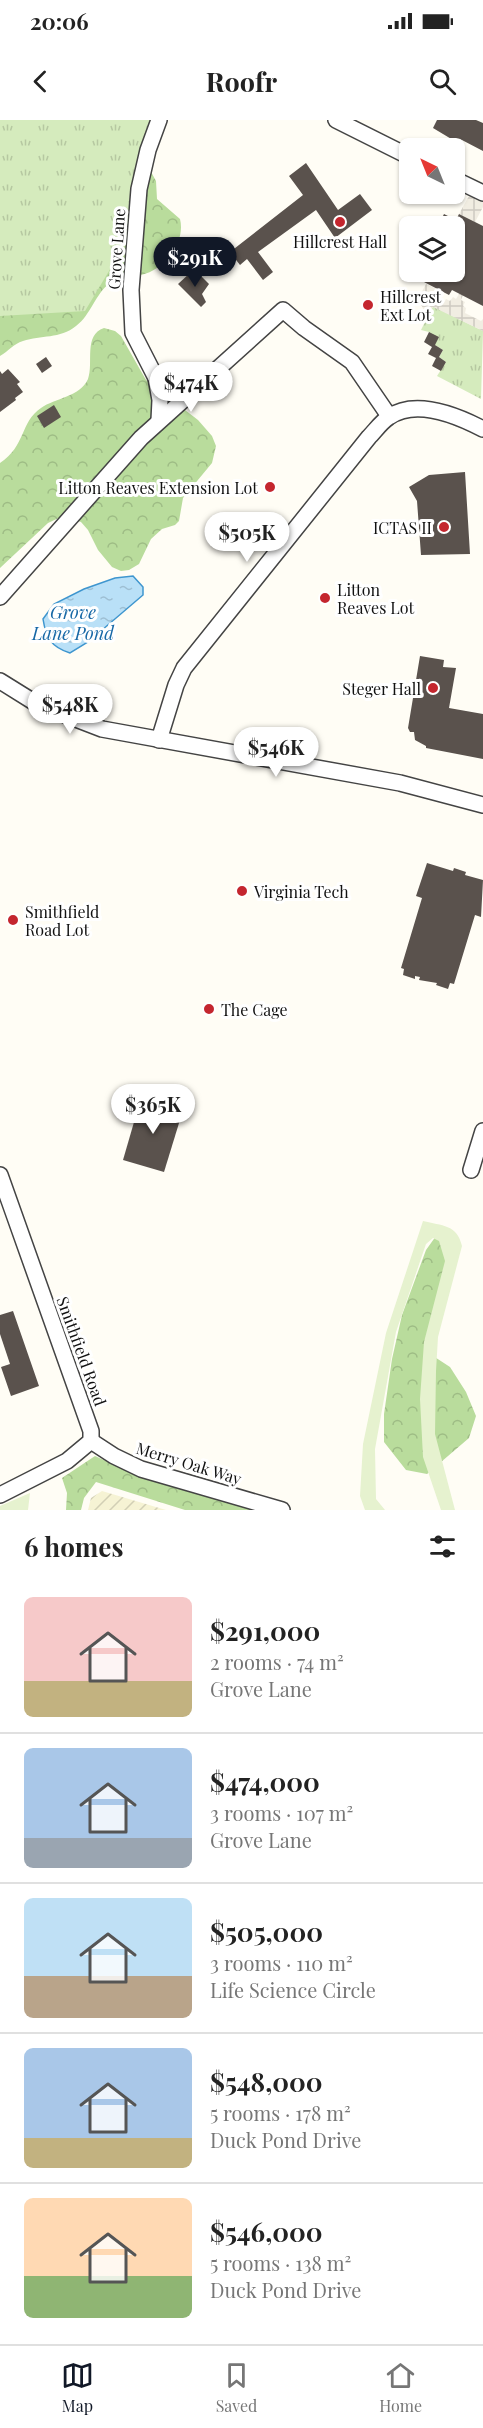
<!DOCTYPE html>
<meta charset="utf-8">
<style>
:root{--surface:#fff;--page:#f6f6f6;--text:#222;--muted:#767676;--line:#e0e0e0;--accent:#111827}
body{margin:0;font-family:"Playfair Display",serif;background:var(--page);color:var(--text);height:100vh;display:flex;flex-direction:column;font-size:22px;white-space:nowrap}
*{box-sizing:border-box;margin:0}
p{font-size:20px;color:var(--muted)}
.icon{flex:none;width:33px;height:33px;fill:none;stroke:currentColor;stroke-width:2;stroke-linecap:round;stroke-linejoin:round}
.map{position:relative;height:1390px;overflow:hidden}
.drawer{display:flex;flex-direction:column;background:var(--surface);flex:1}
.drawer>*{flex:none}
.needle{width:39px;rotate:317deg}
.buttons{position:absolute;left:399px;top:18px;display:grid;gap:12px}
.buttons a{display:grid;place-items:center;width:66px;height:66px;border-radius:9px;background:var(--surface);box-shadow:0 2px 4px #0004;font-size:30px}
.price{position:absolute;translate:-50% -51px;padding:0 14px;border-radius:21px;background:#fff;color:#222;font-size:20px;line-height:39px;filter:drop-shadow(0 2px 3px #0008)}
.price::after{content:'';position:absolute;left:50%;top:36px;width:18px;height:14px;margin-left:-9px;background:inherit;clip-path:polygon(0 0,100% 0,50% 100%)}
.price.active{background:var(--accent);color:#fff}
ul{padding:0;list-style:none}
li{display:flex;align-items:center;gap:18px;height:150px;padding:0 24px}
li+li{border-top:2px solid var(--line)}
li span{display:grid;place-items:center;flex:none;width:168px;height:120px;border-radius:9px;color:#555}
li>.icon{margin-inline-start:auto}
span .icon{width:72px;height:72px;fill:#fffc;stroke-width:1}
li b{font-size:26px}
h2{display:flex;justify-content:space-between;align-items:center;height:72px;padding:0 24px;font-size:26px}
.status{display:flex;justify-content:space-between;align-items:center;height:42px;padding:0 30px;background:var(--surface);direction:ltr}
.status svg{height:16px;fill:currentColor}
header{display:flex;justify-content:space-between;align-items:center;height:78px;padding:0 24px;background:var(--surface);font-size:27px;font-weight:700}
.dock{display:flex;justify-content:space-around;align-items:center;height:84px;border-top:2px solid var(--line);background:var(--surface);font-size:16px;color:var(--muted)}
.dock a{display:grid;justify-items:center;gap:3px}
.dock .active{color:var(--accent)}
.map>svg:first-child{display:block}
.farmland{fill:url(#farmland-furrows)}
.forest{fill:url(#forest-crowns)}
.park{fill:url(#park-tufts)}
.pitch{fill:#e6f2cf}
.plaza{fill:url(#plaza-grid)}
.water{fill:url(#water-ripples);stroke:#3f96cf;stroke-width:1.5}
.building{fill:#5a524d}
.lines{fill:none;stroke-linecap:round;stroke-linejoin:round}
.minor-casing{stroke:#444;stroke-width:18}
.minor{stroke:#fff;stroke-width:15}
.poi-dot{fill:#c4262e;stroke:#fff;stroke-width:2}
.labels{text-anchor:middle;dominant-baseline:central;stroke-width:6;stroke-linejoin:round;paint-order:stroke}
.poi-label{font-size:16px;fill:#111;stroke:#fff;text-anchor:start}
.street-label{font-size:16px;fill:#111;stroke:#fff}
.water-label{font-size:18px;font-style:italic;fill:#1768a6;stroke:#fff}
</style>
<div class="status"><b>20:06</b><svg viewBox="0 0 49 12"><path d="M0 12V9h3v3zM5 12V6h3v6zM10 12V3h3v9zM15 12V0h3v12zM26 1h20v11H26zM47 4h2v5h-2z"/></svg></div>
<header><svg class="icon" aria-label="back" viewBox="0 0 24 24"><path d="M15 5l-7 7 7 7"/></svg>Roofr<svg class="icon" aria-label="search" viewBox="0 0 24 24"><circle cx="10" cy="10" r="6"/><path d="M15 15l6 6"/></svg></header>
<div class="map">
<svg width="483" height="1390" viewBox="0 0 483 1390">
<defs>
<pattern id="farmland-furrows" width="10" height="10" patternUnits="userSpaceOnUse" patternTransform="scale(1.5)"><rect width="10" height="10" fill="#f6f3d4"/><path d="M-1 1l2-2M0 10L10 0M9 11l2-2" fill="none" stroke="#d2cfb5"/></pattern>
<pattern id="forest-crowns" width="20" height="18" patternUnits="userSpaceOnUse" patternTransform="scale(1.5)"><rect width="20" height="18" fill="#b9dc9c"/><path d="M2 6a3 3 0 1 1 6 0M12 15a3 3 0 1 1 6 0" fill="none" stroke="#9ebc85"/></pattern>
<pattern id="park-tufts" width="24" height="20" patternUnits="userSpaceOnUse" patternTransform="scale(1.5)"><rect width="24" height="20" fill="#d5ebbd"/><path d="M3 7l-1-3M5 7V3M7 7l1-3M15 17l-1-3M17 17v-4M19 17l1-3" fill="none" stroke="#b6c8a1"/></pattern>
<pattern id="plaza-grid" width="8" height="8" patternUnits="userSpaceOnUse" patternTransform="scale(1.5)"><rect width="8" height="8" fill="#f1ede2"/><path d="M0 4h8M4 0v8" fill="none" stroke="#cecac1"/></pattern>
<pattern id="water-ripples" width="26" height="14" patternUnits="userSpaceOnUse" patternTransform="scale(1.5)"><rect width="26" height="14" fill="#b9e0f7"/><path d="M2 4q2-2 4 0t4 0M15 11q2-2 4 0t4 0" fill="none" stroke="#9ebfd3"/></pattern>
</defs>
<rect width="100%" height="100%" fill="#fffdf5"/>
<!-- farmland -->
<path class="farmland" d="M 102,1371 L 166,1390 L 88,1390 L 91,1378 Z"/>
<!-- forest -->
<g class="forest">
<path d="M 0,40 L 150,50 L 156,61 L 157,79 L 180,99 C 186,123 164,150 141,155 C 130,158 120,157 110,163 C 95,174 91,195 76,206 C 60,219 41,215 23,221 C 13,224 9,231 0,236 Z"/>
<path d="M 104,208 L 115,211 L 121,216 L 146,260 L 198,300 L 212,316 L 216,326 L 212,343 L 183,378 L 179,401 L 175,405 L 162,409 L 151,419 L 139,444 L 129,450 L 121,451 L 112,447 L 98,430 L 88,410 L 81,402 L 63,396 L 48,403 L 0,448 L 0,343 C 26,326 20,302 41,288 C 55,278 80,277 88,259 C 94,243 83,215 104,208 Z"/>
<path d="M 436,1116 L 446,1125 L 447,1147 L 424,1230 L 450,1247 L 466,1272 L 476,1296 L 469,1318 L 427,1354 L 406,1350 L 384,1322 L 384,1294 L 392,1239 L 402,1195 L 426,1130 Z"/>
<path d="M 95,1336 L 148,1360 L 268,1390 L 185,1390 L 96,1362 L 84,1378 L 81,1390 L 66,1390 L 67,1373 L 62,1358 Z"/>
</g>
<!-- park -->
<g class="park">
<path d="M 0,0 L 153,0 L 132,83 L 127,121 L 85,191 L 0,196 Z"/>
<path d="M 433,186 L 483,211 L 481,279 L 437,256 L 446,242 L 439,237 L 443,230 L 435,225 L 429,212 L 421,210 Z"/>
</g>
<!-- pitch -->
<g class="pitch">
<path d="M 423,1101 C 442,1106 457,1104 462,1126 L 438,1217 L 436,1251 L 435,1314 L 455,1390 L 441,1390 L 423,1337 L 420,1279 L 424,1222 L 445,1141 L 439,1121 L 433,1118 L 426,1124 L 396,1212 L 375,1329 L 376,1379 L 385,1390 L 365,1390 L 360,1376 L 363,1324 L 386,1213 Z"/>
<path d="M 30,1373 L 28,1390 L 0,1390 L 0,1386 Z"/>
</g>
<!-- plaza -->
<g class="plaza">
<path d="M 470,74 L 483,81 L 483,87 L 475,102 L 459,94 Z"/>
<path d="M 426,164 L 441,171 L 435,184 L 438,180 L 444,183 L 446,179 L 450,181 L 453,177 L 456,179 L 459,174 L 463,175 L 461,180 L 465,182 L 463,186 L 466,188 L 465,193 L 481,201 L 483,199 L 483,211 L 433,187 L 429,193 L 425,192 L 418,179 Z"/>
</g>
<!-- water -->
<path class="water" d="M 133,456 L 143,467 L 143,475 L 88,522 L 70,533 C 51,527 46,518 43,499 L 54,484 L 84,469 L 115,458 Z"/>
<!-- building -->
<g class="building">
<path d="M 437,0 L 476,0 L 483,3 L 483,31 L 460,19 L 458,23 L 433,8 Z"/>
<path d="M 306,43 L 338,90 L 360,74 L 372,90 L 335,118 L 316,90 L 258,132 L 273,152 L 263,160 L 247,139 L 240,145 L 230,132 L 303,75 L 289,56 Z"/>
<path d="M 444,94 L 456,100 L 459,94 L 483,106 L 483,186 L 452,170 L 449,175 L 424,162 L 429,152 L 454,152 L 454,106 L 438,106 Z"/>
<path d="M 190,153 L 198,159 L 201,156 L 209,164 L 202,174 L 206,182 L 201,187 L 178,164 Z"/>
<path d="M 429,212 L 439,217 L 435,225 L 443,230 L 439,237 L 446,242 L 441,251 L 432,246 L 436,238 L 428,234 L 432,227 L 424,222 Z"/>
<path d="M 46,237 L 52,246 L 42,253 L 36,244 Z"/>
<path d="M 8,249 L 20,262 L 17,264 L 23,272 L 15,278 L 16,280 L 0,292 L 0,251 L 2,254 Z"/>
<path d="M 54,285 L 61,297 L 44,308 L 37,296 Z"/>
<path d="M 465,352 L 470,434 L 421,435 L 417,381 L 409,367 L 429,355 Z"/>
<path d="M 420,536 L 444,540 L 443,547 L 456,548 L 449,588 L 483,594 L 483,639 L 426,628 L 426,626 L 415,620 L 414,612 L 410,612 L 408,608 Z"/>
<path d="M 427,743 L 453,751 L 454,748 L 466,752 L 465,755 L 483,760 L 481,797 L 475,795 L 454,864 L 450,863 L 448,869 L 436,865 L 437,863 L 419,860 L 420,857 L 415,856 L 415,859 L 403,855 L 404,849 L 401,848 L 422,778 L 416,776 Z"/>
<path d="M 141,978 L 183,990 L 164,1052 L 123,1040 Z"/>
<path d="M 13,1191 L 39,1266 L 11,1276 L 1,1247 L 10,1244 L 0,1214 L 0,1195 Z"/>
</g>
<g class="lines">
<defs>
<g id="minor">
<path d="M 336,0 L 410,37"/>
<path d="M 454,59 L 483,73"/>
<path d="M 156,258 C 169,269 181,271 197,264"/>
<path d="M 159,300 L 160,280 L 156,258 L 133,213 L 131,170 L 139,69 L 148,30 L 159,0"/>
<path d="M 0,477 L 141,318 L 283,190 L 304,208 L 352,242 L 389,296"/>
<path d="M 0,561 L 37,584 L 102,609 L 400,663 L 483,685"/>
<path d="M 159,620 L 176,565 L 184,548 L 369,317 C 375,311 381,302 389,297 C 416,278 458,296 483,309"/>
<path d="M 471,1050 L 483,1011"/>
<path d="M 0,1055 L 91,1311 L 91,1321 L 67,1341 L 0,1375"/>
<path d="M 91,1321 L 114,1336 L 141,1349 L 282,1390"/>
</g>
</defs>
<!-- minor casing -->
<use href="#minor" class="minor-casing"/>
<!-- minor -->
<use href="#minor" class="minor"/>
</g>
<!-- markers -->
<g class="poi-dot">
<circle cx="340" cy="102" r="6"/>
<circle cx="368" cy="185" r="6"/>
<circle cx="270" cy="367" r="6"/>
<circle cx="444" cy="407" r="6"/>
<circle cx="325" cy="478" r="6"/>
<circle cx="433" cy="568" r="6"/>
<circle cx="242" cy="771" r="6"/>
<circle cx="13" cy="800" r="6"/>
<circle cx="209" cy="889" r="6"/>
</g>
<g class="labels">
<!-- poi labels -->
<g class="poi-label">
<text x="340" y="121" text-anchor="middle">Hillcrest Hall</text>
<text x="380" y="176">Hillcrest<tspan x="380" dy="18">Ext Lot</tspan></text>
<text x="258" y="367" text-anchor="end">Litton Reaves Extension Lot</text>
<text x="432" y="407" text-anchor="end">ICTAS II</text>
<text x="337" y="469">Litton<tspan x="337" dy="18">Reaves Lot</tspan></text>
<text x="421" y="568" text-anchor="end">Steger Hall</text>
<text x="254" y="771">Virginia Tech</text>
<text x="25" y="791">Smithfield<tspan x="25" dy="18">Road Lot</tspan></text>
<text x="221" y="889">The Cage</text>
</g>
<!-- street labels -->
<g class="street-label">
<text transform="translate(116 129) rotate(-86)">Grove Lane</text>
<text transform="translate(82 1231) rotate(70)">Smithfield Road</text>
<text transform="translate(189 1343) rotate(17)">Merry Oak Way</text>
</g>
<!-- water labels -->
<g class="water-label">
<text x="73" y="492">Grove<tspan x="73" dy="21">Lane Pond</tspan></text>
</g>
</g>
</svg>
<div class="buttons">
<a><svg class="needle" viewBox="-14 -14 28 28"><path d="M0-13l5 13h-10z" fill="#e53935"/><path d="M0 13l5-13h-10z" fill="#767676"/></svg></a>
<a><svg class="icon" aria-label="layers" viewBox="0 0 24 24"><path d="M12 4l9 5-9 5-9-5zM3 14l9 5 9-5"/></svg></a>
</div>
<b class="price active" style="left:195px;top:168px">$291K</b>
<b class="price" style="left:191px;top:293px">$474K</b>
<b class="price" style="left:247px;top:443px">$505K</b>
<b class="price" style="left:70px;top:615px">$548K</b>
<b class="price" style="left:276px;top:658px">$546K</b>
<b class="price" style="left:153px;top:1015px">$365K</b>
</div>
<section class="drawer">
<h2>6 homes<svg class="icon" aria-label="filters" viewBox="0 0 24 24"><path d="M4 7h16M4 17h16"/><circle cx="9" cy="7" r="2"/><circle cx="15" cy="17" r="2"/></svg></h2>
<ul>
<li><span style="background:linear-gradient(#f6c9c9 70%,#c2b280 0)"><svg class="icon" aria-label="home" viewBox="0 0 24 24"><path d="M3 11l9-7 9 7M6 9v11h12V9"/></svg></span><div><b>$291,000</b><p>2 rooms · 74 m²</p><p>Grove Lane</p></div></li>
<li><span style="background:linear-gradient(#a9c7e8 75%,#9aa5b1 0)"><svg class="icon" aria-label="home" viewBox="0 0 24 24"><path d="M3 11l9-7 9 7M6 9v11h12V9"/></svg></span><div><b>$474,000</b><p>3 rooms · 107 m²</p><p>Grove Lane</p></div></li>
<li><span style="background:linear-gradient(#bfe0f5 65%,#b9a48a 0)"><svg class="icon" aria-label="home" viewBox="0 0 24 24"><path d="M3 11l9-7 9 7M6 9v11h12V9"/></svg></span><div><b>$505,000</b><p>3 rooms · 110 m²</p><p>Life Science Circle</p></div></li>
<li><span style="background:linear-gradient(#a9c7e8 75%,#c2b280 0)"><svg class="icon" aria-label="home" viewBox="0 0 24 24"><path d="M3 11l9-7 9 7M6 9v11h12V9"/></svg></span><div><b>$548,000</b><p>5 rooms · 178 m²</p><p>Duck Pond Drive</p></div></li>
<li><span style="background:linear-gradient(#ffd9b3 65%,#8fb573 0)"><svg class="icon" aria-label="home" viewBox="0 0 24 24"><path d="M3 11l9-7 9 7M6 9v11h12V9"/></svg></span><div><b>$546,000</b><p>5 rooms · 138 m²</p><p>Duck Pond Drive</p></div></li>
</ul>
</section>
<nav class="dock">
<a class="active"><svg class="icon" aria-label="map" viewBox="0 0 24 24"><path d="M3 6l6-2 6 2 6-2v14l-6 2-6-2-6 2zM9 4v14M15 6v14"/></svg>Map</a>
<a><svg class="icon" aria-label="saved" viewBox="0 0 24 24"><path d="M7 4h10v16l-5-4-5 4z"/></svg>Saved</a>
<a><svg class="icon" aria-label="home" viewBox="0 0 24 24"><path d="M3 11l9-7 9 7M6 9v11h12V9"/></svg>Home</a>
</nav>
